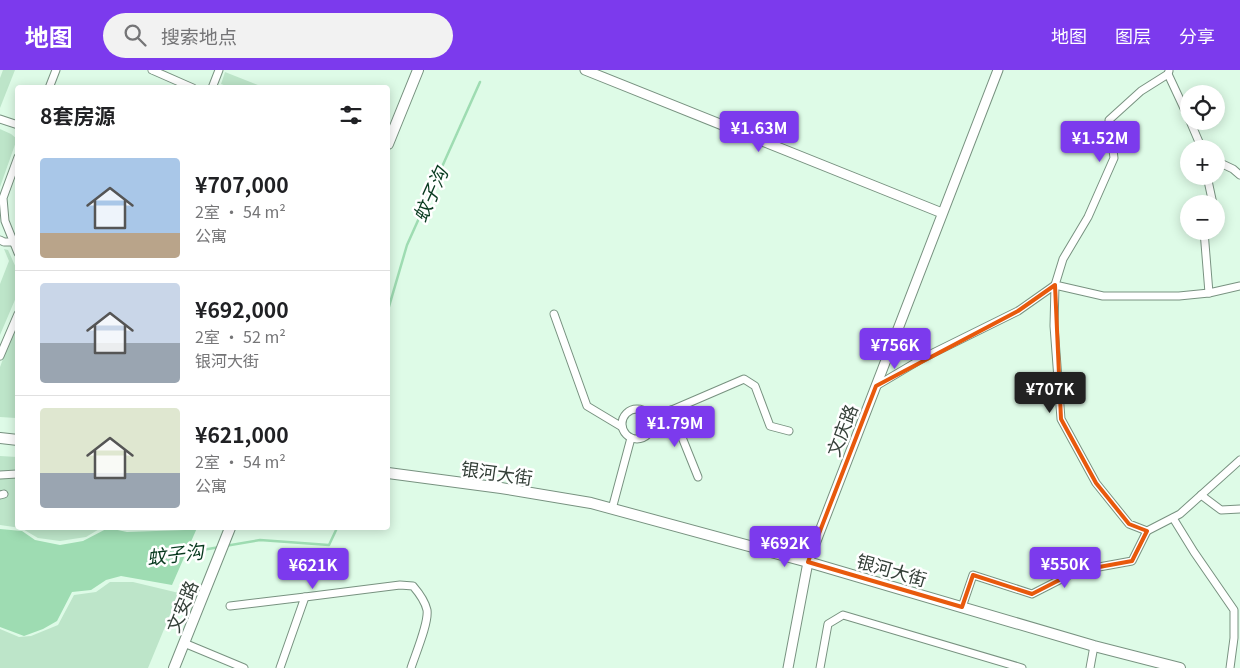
<!DOCTYPE html>
<html lang="zh">
<meta charset="utf-8">
<style>
:root{--surface:#fff;--page:#f2f2f2;--text:#202124;--muted:#757577;--line:#e0e0e0;--accent:#7c3aed}
body{margin:0;font-family:Georgia,"Noto Sans SC",serif;background:var(--page);color:var(--text);height:100vh;display:flex;flex-direction:column;font-size:19px;white-space:nowrap}
*{box-sizing:border-box;margin:0}
p{font-size:16px;color:var(--muted)}
.icon{flex:none;width:28px;height:28px;fill:none;stroke:currentColor;stroke-width:2;stroke-linecap:round;stroke-linejoin:round}
.map{position:relative;flex:1;overflow:hidden}
.details{position:absolute;left:15px;top:15px;width:375px;height:445px;display:flex;flex-direction:column;background:var(--surface);border-radius:5px;box-shadow:0 2px 12px #0003}
.details>*{flex:none}
.tools{position:absolute;left:1180px;top:15px;display:grid;gap:10px}
.tools a{display:grid;place-items:center;width:45px;height:45px;border-radius:50%;background:var(--surface);box-shadow:0 2px 12px #0003;font-size:25px}
.price{position:absolute;translate:-50% -42px;padding:0 11px;border-radius:5px;background:var(--accent);color:#fff;font-size:16px;line-height:32px;filter:drop-shadow(0 1px 2px #0008)}
.price::after{content:'';position:absolute;left:50%;top:30px;width:15px;height:11px;margin-left:-8px;background:inherit;clip-path:polygon(0 0,100% 0,50% 100%)}
.price.current{background:#222;color:#fff}
ul{padding:0;list-style:none}
li{display:flex;align-items:center;gap:15px;height:125px;padding:0 25px}
li+li{border-top:1px solid var(--line)}
li span{display:grid;place-items:center;flex:none;width:140px;height:100px;border-radius:5px;color:#555}
li>.icon{margin-inline-start:auto}
span .icon{width:60px;height:60px;fill:#fffc;stroke-width:1}
li b{font-size:21px}
h2{display:flex;justify-content:space-between;align-items:center;height:60px;padding:0 25px;font-size:21px}
header{display:flex;align-items:center;gap:30px;box-sizing:border-box;height:70px;padding:0 25px;background:var(--accent);color:#fff}
header strong{font-size:24px}
nav{display:flex;gap:28px;margin-inline-start:auto;font-size:18px}
.search{width:350px;height:45px;background:var(--page);display:flex;align-items:center;gap:12px;box-sizing:border-box;padding:0 18px;border-radius:28px;color:var(--muted);font-size:19px}
.map>svg:first-child{display:block}
.green{fill:#bde5c9}
.water{fill:#9edcb2}
.lines{fill:none;stroke-linecap:round;stroke-linejoin:round}
.stream{stroke:#9edcb2;stroke-width:2.5}
.minor-casing{stroke:#789280;stroke-width:9}
.tertiary-casing{stroke:#789280;stroke-width:11}
.secondary-casing{stroke:#789280;stroke-width:12}
.minor{stroke:#fff;stroke-width:7}
.tertiary{stroke:#fff;stroke-width:9}
.secondary{stroke:#fff;stroke-width:10}
.marked{fill:none;stroke:#e8590c;stroke-width:4;stroke-linejoin:round}
.labels{text-anchor:middle;dominant-baseline:central;stroke-width:5;stroke-linejoin:round;paint-order:stroke}
.street-label{font-size:18px;fill:#343f38;stroke:#fff}
.water-label{font-size:19px;font-style:italic;fill:#083a1f;stroke:#fff}
</style>
<header>
<strong>地图</strong>
<div class="search"><svg class="icon" aria-label="search" viewBox="0 0 24 24"><circle cx="10" cy="10" r="6"/><path d="M15 15l6 6"/></svg>搜索地点</div>
<nav><a>地图</a><a>图层</a><a>分享</a></nav>
</header>
<div class="map">
<svg width="1240" height="598" viewBox="0 0 1240 598">
<rect width="100%" height="100%" fill="#defbe7"/>
<!-- green -->
<g class="green">
<path d="M 3,0 L 15,0 L 0,38 L 0,8 Z"/>
<path d="M 225,2 L 263,17 L 229,17 L 221,14 Z"/>
<path d="M 0,59 L 11,64 L 17,69 L 0,117 Z"/>
<path d="M 4,179 L 8,180 L 17,200 L 17,225 L 0,265 L 0,214 L 9,191 Z"/>
<path d="M 17,251 L 17,350 L 16,348 L 0,347 L 0,297 Z"/>
<path d="M 0,386 L 17,387 L 18,458 L 101,458 L 86,467 L 60,471 L 38,468 L 21,458 L 0,455 Z"/>
<path d="M 110,512 L 133,512 L 179,523 L 148,598 L 0,598 L 0,559 L 19,567 L 31,566 L 58,555 L 74,525 L 96,522 Z"/>
</g>
<!-- water -->
<path class="water" d="M 108,458 L 127,462 L 185,460 L 193,458 L 197,458 L 172,515 L 121,506 L 106,510 L 91,520 L 72,522 L 57,551 L 43,559 L 24,566 L 0,557 L 0,459 L 22,461 L 35,470 L 60,475 L 83,471 Z"/>
<g class="lines">
<!-- stream -->
<g class="stream">
<path d="M 388,240 L 407,175 L 480,12"/>
<path d="M 225,476 L 260,470 L 329,475 L 337,458"/>
<path d="M 184,483 L 220,477"/>
</g>
<defs>
<g id="minor">
<path d="M 152,0 L 193,18"/>
<path d="M 1169,1 L 1168,4 L 1189,49"/>
<path d="M 1168,4 L 1141,21 L 1109,50 L 1114,88 L 1088,147 L 1063,189 L 1055,215 L 1103,226 L 1179,226 L 1209,223"/>
<path d="M 49,18 L 56,0"/>
<path d="M 212,18 L 219,0"/>
<path d="M 0,49 L 18,55"/>
<path d="M 1190,51 L 1202,79"/>
<path d="M 18,87 L 3,128 L 5,151 L 18,183"/>
<path d="M 1216,91 L 1233,99 L 1240,105"/>
<path d="M 1207,106 L 1213,134"/>
<path d="M 1204,161 L 1209,223 L 1240,216"/>
<path d="M 0,170 L 4,172 L 13,172"/>
<path d="M 554,244 L 587,336 L 622,357"/>
<path d="M 0,286 L 18,244"/>
<path d="M 876,316 L 925,287 L 1018,241 L 1055,215 L 1054,256 L 1061,349 L 1096,413 L 1129,454 L 1147,461 L 1180,444 L 1240,390"/>
<circle cx="637" cy="354" r="15"/>
<path d="M 671,340 L 698,407"/>
<path d="M 651,349 L 744,309 L 755,316 L 770,356 L 789,361"/>
<path d="M 0,405 L 17,404"/>
<path d="M 0,425 L 4,424"/>
<path d="M 1201,425 L 1221,440 L 1240,439"/>
<path d="M 612,439 L 631,368"/>
<path d="M 1173,448 L 1194,482 L 1234,540 L 1234,568 L 1230,598"/>
<path d="M 305,527 L 400,515 L 413,516 C 419,523 425,531 427,540 C 429,553 415,585 411,598"/>
<path d="M 230,536 L 305,527 L 280,598"/>
<path d="M 962,537 L 973,505 L 1032,524 L 1077,501 L 1132,491 L 1147,461"/>
<path d="M 184,573 L 244,598"/>
<path d="M 820,598 L 828,554 L 843,545 L 1022,598"/>
<path d="M 1090,598 L 1094,576"/>
</g>
<g id="tertiary">
<path d="M 585,0 L 942,143"/>
<path d="M 788,598 L 808,492 L 998,0"/>
</g>
<g id="secondary">
<path d="M 388,74 L 418,0"/>
<path d="M 0,368 L 18,370"/>
<path d="M 388,403 L 501,418 L 591,433 L 808,492 L 1094,576 L 1180,598"/>
<path d="M 174,598 L 230,458"/>
</g>
</defs>
<!-- minor casing -->
<use href="#minor" class="minor-casing"/>
<!-- tertiary casing -->
<use href="#tertiary" class="tertiary-casing"/>
<!-- secondary casing -->
<use href="#secondary" class="secondary-casing"/>
<!-- minor -->
<use href="#minor" class="minor"/>
<!-- tertiary -->
<use href="#tertiary" class="tertiary"/>
<!-- secondary -->
<use href="#secondary" class="secondary"/>
</g>
<!-- marked area -->
<path class="marked" d="M 1055,215 L 1061,349 L 1096,413 L 1129,454 L 1147,461 L 1132,491 L 1077,501 L 1032,524 L 973,505 L 962,537 L 808,492 L 876,316 L 1018,241 Z"/>
<g class="labels">
<!-- street labels -->
<g class="street-label">
<text transform="translate(841 360) rotate(-69)">文庆路</text>
<text transform="translate(497 402) rotate(8)">银河大街</text>
<text transform="translate(892 499) rotate(16)">银河大街</text>
<text transform="translate(181 536) rotate(-68)">文安路</text>
</g>
<!-- water labels -->
<g class="water-label">
<text transform="translate(429 124) rotate(-66)">蚊子沟</text>
<text transform="translate(175 483) rotate(-7)">蚊子沟</text>
</g>
</g>
</svg>
<div class="tools">
<a><svg class="icon" aria-label="locate" viewBox="0 0 24 24"><circle cx="12" cy="12" r="6"/><path d="M12 2v4M12 18v4M2 12h4M18 12h4"/></svg></a>
<a>+</a>
<a>−</a>
</div>
<b class="price" style="left:759px;top:83px">¥1.63M</b>
<b class="price" style="left:1100px;top:93px">¥1.52M</b>
<b class="price" style="left:895px;top:300px">¥756K</b>
<b class="price current" style="left:1050px;top:344px">¥707K</b>
<b class="price" style="left:675px;top:378px">¥1.79M</b>
<b class="price" style="left:785px;top:498px">¥692K</b>
<b class="price" style="left:1065px;top:519px">¥550K</b>
<b class="price" style="left:313px;top:520px">¥621K</b>
<section class="details">
<h2>8套房源<svg class="icon" aria-label="filters" viewBox="0 0 24 24"><path d="M4 7h16M4 17h16"/><circle cx="9" cy="7" r="2"/><circle cx="15" cy="17" r="2"/></svg></h2>
<ul>
<li><span style="background:linear-gradient(#a9c7e8 75%,#b9a48a 0)"><svg class="icon" aria-label="home" viewBox="0 0 24 24"><path d="M3 11l9-7 9 7M6 9v11h12V9"/></svg></span><div><b>¥707,000</b><p>2室 · 54 m²</p><p>公寓</p></div></li>
<li><span style="background:linear-gradient(#c9d6e8 60%,#9aa5b1 0)"><svg class="icon" aria-label="home" viewBox="0 0 24 24"><path d="M3 11l9-7 9 7M6 9v11h12V9"/></svg></span><div><b>¥692,000</b><p>2室 · 52 m²</p><p>银河大街</p></div></li>
<li><span style="background:linear-gradient(#dfe7d0 65%,#9aa5b1 0)"><svg class="icon" aria-label="home" viewBox="0 0 24 24"><path d="M3 11l9-7 9 7M6 9v11h12V9"/></svg></span><div><b>¥621,000</b><p>2室 · 54 m²</p><p>公寓</p></div></li>
</ul>
</section>
</div>
